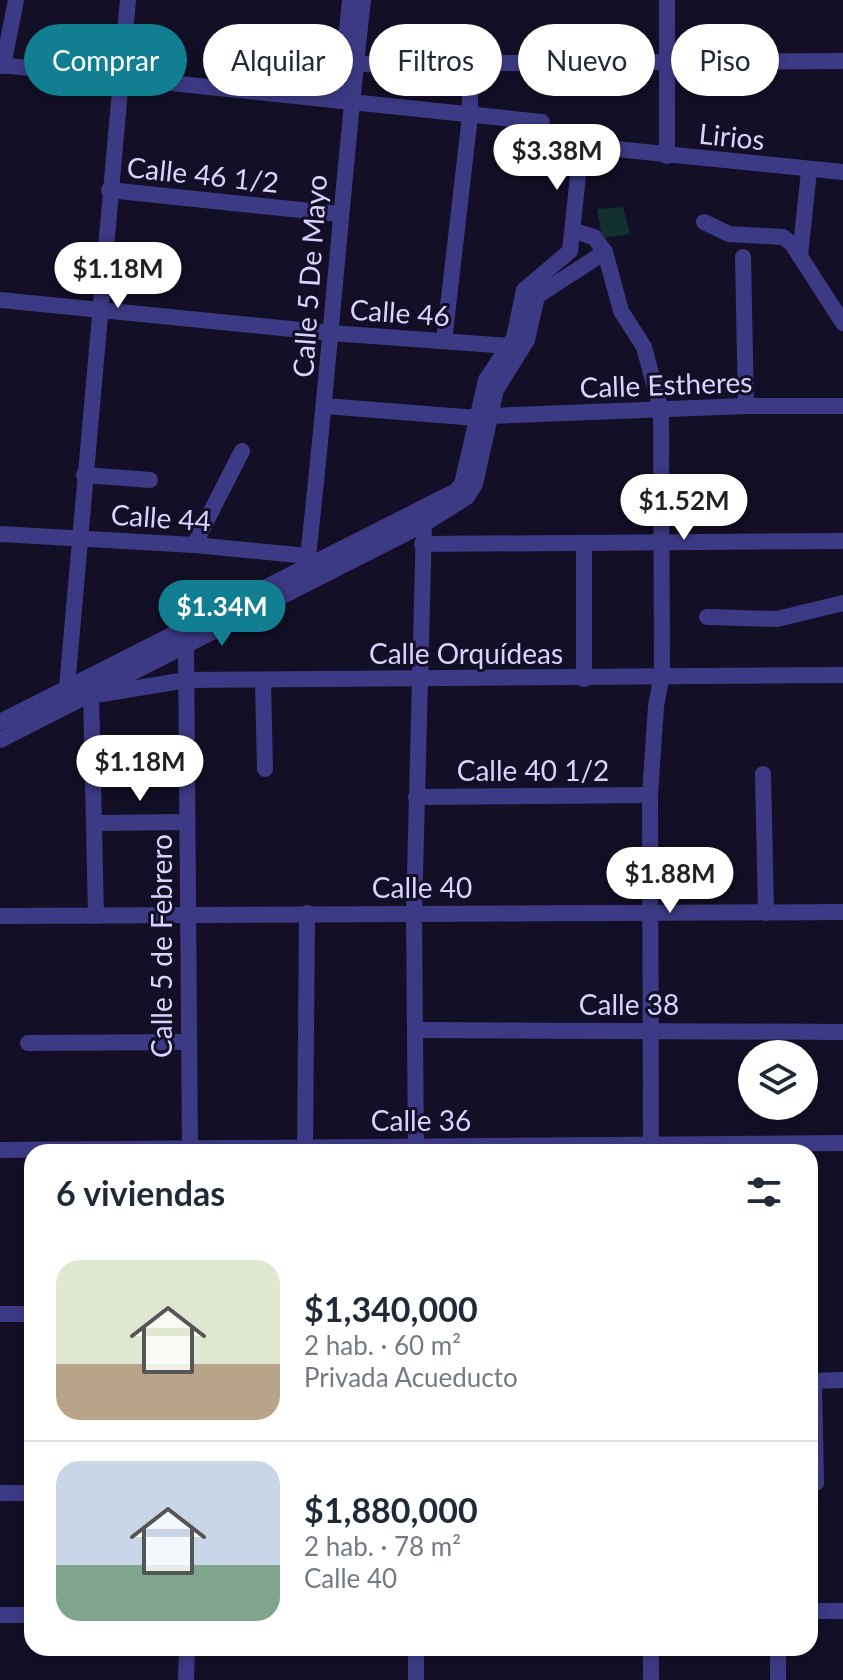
<!DOCTYPE html>
<html lang="es">
<meta charset="utf-8">
<style>
:root{--surface:#fff;--page:#f6f6f7;--text:#1f2937;--muted:#747a83;--line:#e0e1e3;--accent:#117e91}
body{margin:0;font-family:Lato,sans-serif;background:var(--page);color:var(--text);height:100vh;display:flex;flex-direction:column;font-size:30px;white-space:nowrap}
*{box-sizing:border-box;margin:0}
p{font-size:26px;color:var(--muted)}
.icon{flex:none;width:44px;height:44px;fill:none;stroke:currentColor;stroke-width:2;stroke-linecap:round;stroke-linejoin:round}
.map{position:relative;flex:1;overflow:hidden}
.drawer{position:absolute;left:24px;top:1144px;width:794px;height:512px;display:flex;flex-direction:column;background:var(--surface);border-radius:24px;box-shadow:0 4px 12px #0003}
.drawer>*{flex:none}
.hud{position:absolute;left:24px;top:24px;width:796px;height:72px;display:flex;gap:16px}
.controls{position:absolute;left:738px;top:1040px;display:grid;gap:16px}
.controls a{display:grid;place-items:center;width:80px;height:80px;border-radius:50%;background:var(--surface);box-shadow:0 4px 12px #0003;font-size:40px}
.price{position:absolute;translate:-50% -68px;padding:0 18px;border-radius:28px;background:#fff;color:#222;font-size:26px;line-height:52px;filter:drop-shadow(0 2px 4px #0008)}
.price::after{content:'';position:absolute;left:50%;top:48px;width:24px;height:18px;margin-left:-12px;background:inherit;clip-path:polygon(0 0,100% 0,50% 100%)}
.price.current{background:var(--accent);color:#fff}
ul{padding:0;list-style:none}
li{display:flex;align-items:center;gap:24px;height:200px;padding:0 32px}
li+li{border-top:2px solid var(--line)}
li span{display:grid;place-items:center;flex:none;width:224px;height:160px;border-radius:24px;color:#555}
li>.icon{margin-inline-start:auto}
span .icon{width:96px;height:96px;fill:#fffc;stroke-width:1}
li b{font-size:34px}
h2{display:flex;justify-content:space-between;align-items:center;height:96px;padding:0 32px;font-size:34px}
.chip{padding:0 28px;border-radius:36px;background:var(--surface);box-shadow:0 4px 12px #0003;font-size:28px;line-height:72px}
.chip.current{background:var(--accent);color:#fff}
.map>svg:first-child{display:block}
.green{fill:#12302f}
.lines{fill:none;stroke-linecap:round;stroke-linejoin:round}
.minor{stroke:#3d3a85;stroke-width:16}
.labels{text-anchor:middle;dominant-baseline:central;stroke-width:6;stroke-linejoin:round;paint-order:stroke}
.street-label{font-size:28px;fill:#d9d4ff;stroke:#130f26}
</style>
<div class="map">
<svg width="843" height="1680" viewBox="0 0 843 1680">
<rect width="100%" height="100%" fill="#130f26"/>
<!-- green -->
<path class="green" d="M 623,207 L 630,234 L 602,238 L 597,209 Z"/>
<g class="lines">
<!-- minor -->
<g class="minor">
<path d="M 667,0 L 667,156"/>
<path d="M 356,64 L 843,61"/>
<path d="M 0,65 L 542,122"/>
<path d="M 3,66 L 16,0"/>
<path d="M 341,91 L 350,0"/>
<path d="M 616,149 L 843,172"/>
<path d="M 109,190 L 339,214"/>
<path d="M 704,222 L 729,234 L 783,237 L 792,244 L 843,323"/>
<path d="M 574,231 L 594,237 L 605,252 L 621,311 L 644,347 L 661,410 L 662,675 L 656,706 L 650,795 L 651,1152"/>
<path d="M 800,256 L 809,171"/>
<path d="M 743,257 L 746,406"/>
<path d="M 0,300 L 331,333 L 509,346"/>
<path d="M 444,341 L 470,116 L 470,63"/>
<path d="M 325,406 L 477,418"/>
<path d="M 490,416 L 746,406 L 843,406"/>
<path d="M 84,475 L 150,480"/>
<path d="M 0,534 L 194,545 L 308,556 L 314,561"/>
<path d="M 422,544 L 843,541"/>
<path d="M 194,545 L 242,451"/>
<path d="M 308,556 C 329,371 342,185 363,0"/>
<path d="M 707,617 L 777,619 L 843,603"/>
<path d="M 186,644 L 190,1152"/>
<path d="M 584,679 L 584,543"/>
<path d="M 263,681 L 265,769"/>
<path d="M 67,687 L 128,0"/>
<path d="M 91,692 L 96,916"/>
<path d="M 102,694 L 186,680 L 843,675"/>
<path d="M 0,722 L 456,491 L 462,484 L 486,380 L 514,338 L 524,290 L 570,251 L 580,157"/>
<path d="M 0,740 L 424,524 L 467,497 L 475,484 L 496,390 L 527,340 L 537,296 L 605,252"/>
<path d="M 763,774 L 766,913"/>
<path d="M 416,797 L 650,795"/>
<path d="M 94,823 L 187,822"/>
<path d="M 0,916 L 843,912"/>
<path d="M 415,1030 L 843,1032"/>
<path d="M 28,1043 L 187,1042"/>
<path d="M 0,1150 L 843,1143"/>
<path d="M 305,1152 L 307,913"/>
<path d="M 416,1152 L 414,913 L 424,524"/>
<path d="M 0,1314 L 32,1314"/>
<path d="M 810,1381 L 843,1380"/>
<path d="M 814,1381 L 816,1483"/>
<path d="M 0,1493 L 32,1493"/>
<path d="M 810,1611 L 843,1611"/>
<path d="M 0,1615 L 32,1615"/>
<path d="M 416,1648 L 416,1680"/>
<path d="M 186,1680 L 187,1648"/>
<path d="M 651,1680 L 651,1648"/>
<path d="M 778,1680 L 778,1648"/>
</g>
</g>
<g class="labels">
<!-- street labels -->
<g class="street-label">
<text transform="translate(732 136) rotate(6)">Lirios</text>
<text transform="translate(203 174) rotate(6)">Calle 46 1/2</text>
<text transform="translate(309 276) rotate(-86)">Calle 5 De Mayo</text>
<text transform="translate(400 312) rotate(4)">Calle 46</text>
<text transform="translate(666 384) rotate(-2)">Calle Estheres</text>
<text transform="translate(161 517) rotate(4)">Calle 44</text>
<text x="466" y="653">Calle Orquídeas</text>
<text x="533" y="770">Calle 40 1/2</text>
<text x="422" y="887">Calle 40</text>
<text transform="translate(161 946) rotate(-90)">Calle 5 de Febrero</text>
<text x="629" y="1004">Calle 38</text>
<text x="421" y="1120">Calle 36</text>
</g>
</g>
</svg>
<div class="controls">
<a><svg class="icon" aria-label="layers" viewBox="0 0 24 24"><path d="M12 4l9 5-9 5-9-5zM3 14l9 5 9-5"/></svg></a>
</div>
<b class="price" style="left:557px;top:192px">$3.38M</b>
<b class="price" style="left:118px;top:310px">$1.18M</b>
<b class="price" style="left:684px;top:542px">$1.52M</b>
<b class="price current" style="left:222px;top:648px">$1.34M</b>
<b class="price" style="left:140px;top:803px">$1.18M</b>
<b class="price" style="left:670px;top:915px">$1.88M</b>
<div class="hud">
<a class="chip current">Comprar</a>
<a class="chip">Alquilar</a>
<a class="chip">Filtros</a>
<a class="chip">Nuevo</a>
<a class="chip">Piso</a>
</div>
<section class="drawer">
<h2>6 viviendas<svg class="icon" aria-label="filters" viewBox="0 0 24 24"><path d="M4 7h16M4 17h16"/><circle cx="9" cy="7" r="2"/><circle cx="15" cy="17" r="2"/></svg></h2>
<ul>
<li><span style="background:linear-gradient(#dfe7d0 65%,#b9a48a 0)"><svg class="icon" aria-label="home" viewBox="0 0 24 24"><path d="M3 11l9-7 9 7M6 9v11h12V9"/></svg></span><div><b>$1,340,000</b><p>2 hab. · 60 m²</p><p>Privada Acueducto</p></div></li>
<li><span style="background:linear-gradient(#c9d6e8 65%,#7fa58c 0)"><svg class="icon" aria-label="home" viewBox="0 0 24 24"><path d="M3 11l9-7 9 7M6 9v11h12V9"/></svg></span><div><b>$1,880,000</b><p>2 hab. · 78 m²</p><p>Calle 40</p></div></li>
</ul>
</section>
</div>
